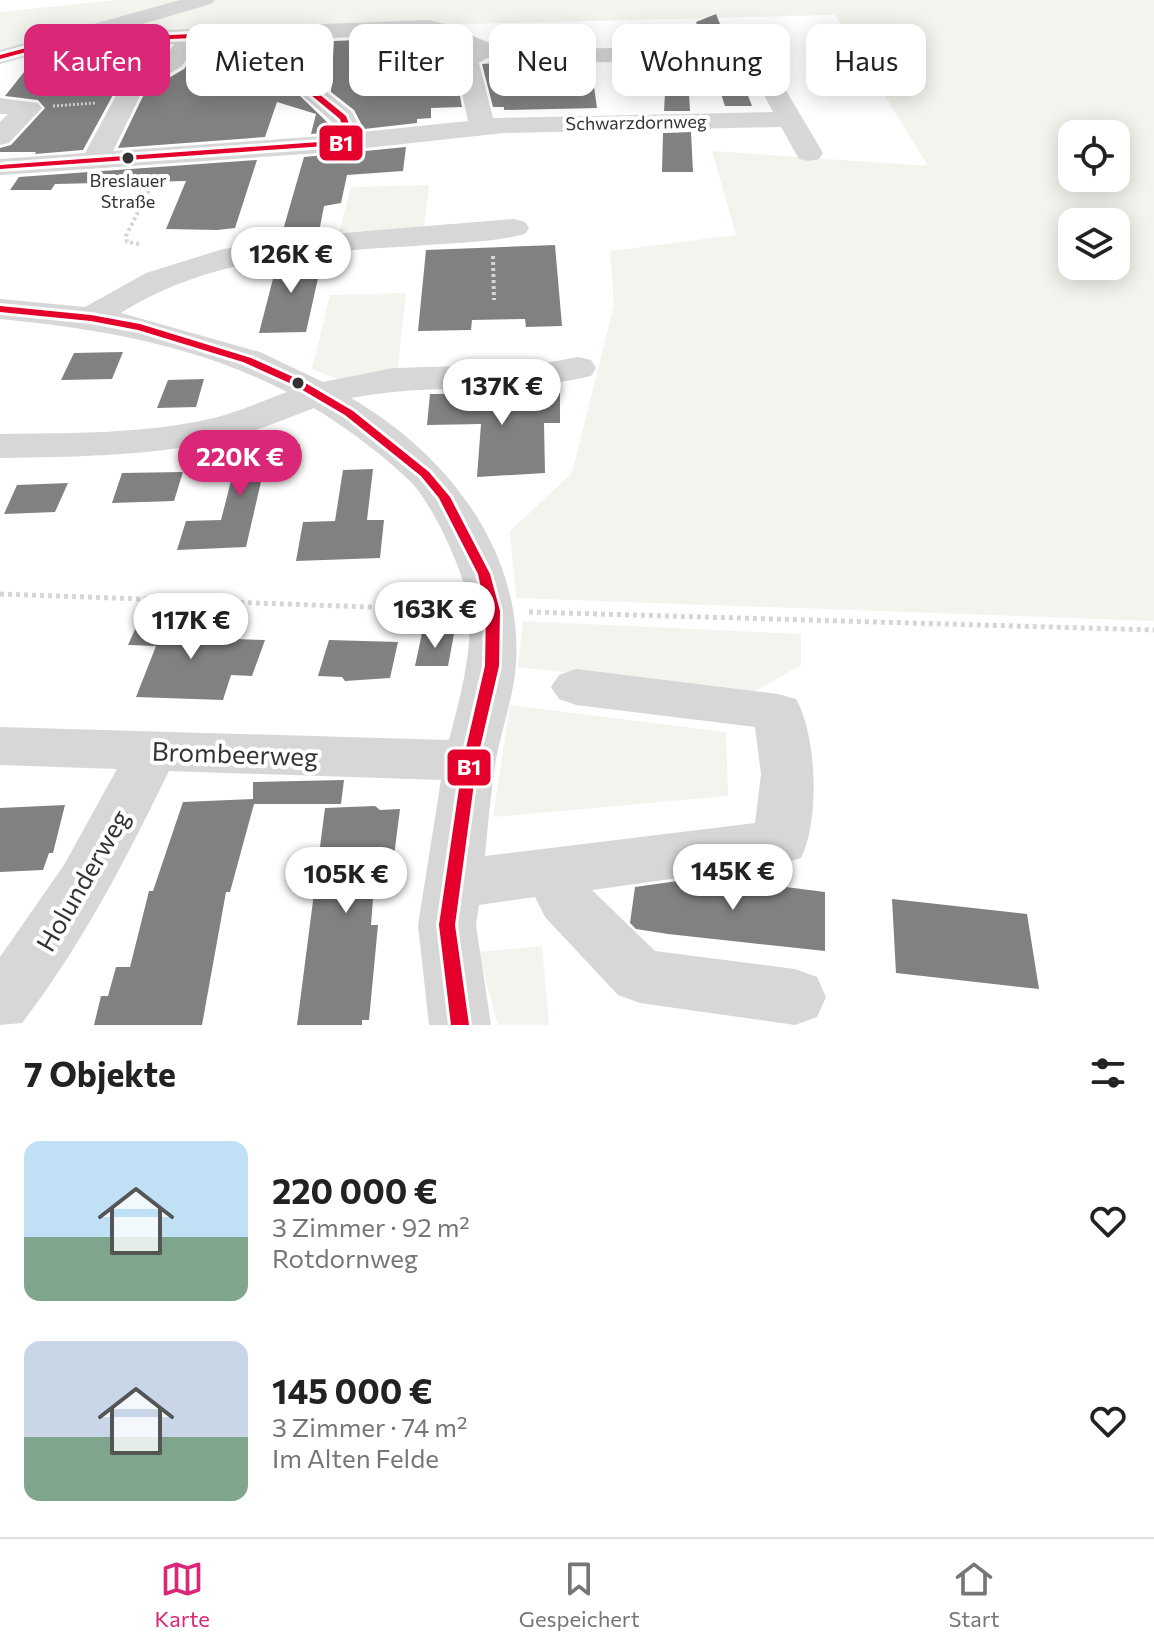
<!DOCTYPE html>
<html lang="de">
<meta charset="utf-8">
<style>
:root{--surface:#fff;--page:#f2f2f2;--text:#222;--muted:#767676;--line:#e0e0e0;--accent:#db2777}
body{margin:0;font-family:Commissioner,sans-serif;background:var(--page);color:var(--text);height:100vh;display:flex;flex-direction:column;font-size:30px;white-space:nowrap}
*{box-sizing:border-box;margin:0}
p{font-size:26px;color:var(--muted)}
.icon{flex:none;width:44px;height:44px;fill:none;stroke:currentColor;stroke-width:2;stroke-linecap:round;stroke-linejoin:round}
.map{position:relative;height:1025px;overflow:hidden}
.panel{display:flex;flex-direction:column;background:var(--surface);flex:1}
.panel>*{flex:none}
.guide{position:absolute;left:24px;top:24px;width:1106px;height:72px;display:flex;gap:16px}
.tools{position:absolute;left:1058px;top:120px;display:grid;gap:16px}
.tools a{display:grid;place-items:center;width:72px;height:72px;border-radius:16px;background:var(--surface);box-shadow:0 4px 20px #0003;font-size:40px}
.price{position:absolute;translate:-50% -68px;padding:0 18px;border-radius:28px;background:#fff;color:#222;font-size:26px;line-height:52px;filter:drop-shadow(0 2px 4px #0008)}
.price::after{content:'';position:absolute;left:50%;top:48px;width:24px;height:18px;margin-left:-12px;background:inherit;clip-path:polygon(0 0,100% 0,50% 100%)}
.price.selected{background:var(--accent);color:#fff}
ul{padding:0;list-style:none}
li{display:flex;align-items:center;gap:24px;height:200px;padding:0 24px}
li span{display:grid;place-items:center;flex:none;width:224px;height:160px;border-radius:16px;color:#555}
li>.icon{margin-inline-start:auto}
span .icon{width:96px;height:96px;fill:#fffc;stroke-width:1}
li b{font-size:34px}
h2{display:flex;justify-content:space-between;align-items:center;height:96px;padding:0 24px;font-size:34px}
.chip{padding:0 28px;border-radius:16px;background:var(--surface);box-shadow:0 4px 20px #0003;font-size:28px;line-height:72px}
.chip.selected{background:var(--accent);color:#fff}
.tabs{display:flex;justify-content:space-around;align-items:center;height:112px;border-top:2px solid var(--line);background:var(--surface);font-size:22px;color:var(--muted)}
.tabs a{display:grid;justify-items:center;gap:4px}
.tabs .selected{color:var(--accent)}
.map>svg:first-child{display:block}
.green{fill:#f1f5ed;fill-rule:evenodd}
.building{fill:#818181}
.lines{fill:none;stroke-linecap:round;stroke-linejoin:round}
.path-far2{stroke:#d6d6d6;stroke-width:3;stroke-dasharray:2 2;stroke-linecap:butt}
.path-far1{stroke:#d6d6d6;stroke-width:4;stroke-dasharray:3 3;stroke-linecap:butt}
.path{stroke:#d6d6d6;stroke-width:5;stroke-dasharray:4 4;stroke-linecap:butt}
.minor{fill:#d7d7d7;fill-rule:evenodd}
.bus-1-casing{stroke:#fff;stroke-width:6}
.bus-1{fill:#e4002b;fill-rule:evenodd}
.bus-dot{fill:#333;stroke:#fff;stroke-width:3}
.labels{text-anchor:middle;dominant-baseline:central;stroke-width:8;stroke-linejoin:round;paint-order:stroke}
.far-street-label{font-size:18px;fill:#333;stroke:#fff}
.far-bus-label{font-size:18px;fill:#333;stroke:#fff}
.near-street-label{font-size:26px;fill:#333;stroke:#fff}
.line-badge{stroke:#fff;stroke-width:3}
.badge-label{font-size:22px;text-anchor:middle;font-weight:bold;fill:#fff}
</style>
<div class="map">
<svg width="1154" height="1025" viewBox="0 0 1154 1025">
<rect width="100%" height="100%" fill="#fff"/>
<!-- green -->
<g class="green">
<path d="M 117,0 L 1154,0 L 1154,621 L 516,598 L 510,531 L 572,473 L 614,305 L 610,251 L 736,235 L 712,151 L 928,166 L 835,15 L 67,34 L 0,54 L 0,12 ZM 1072,134 L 1116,134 L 1116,178 L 1072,178 ZM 1072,222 L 1116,222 L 1116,266 L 1072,266 Z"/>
<path d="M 429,185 L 424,228 L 339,232 L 351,187 Z"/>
<path d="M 406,293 L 397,373 L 346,382 L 312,369 L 330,295 Z"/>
<path d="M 523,621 L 801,634 L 801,665 L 750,694 L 518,667 Z"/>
<path d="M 510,705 L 726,732 L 728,796 L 493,817 Z"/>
<path d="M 542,946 L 549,1025 L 498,1025 L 478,952 Z"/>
</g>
<!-- building -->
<g class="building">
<path d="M 716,14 L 728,44 L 704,44 L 696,22 Z"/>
<path d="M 427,37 L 451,47 L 462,107 L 431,108 L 431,118 L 417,119 L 417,123 L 364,129 L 354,110 L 331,92 L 334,41 Z"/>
<path d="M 304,44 L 299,95 L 328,123 L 332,132 L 311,134 L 316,114 L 277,102 L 265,137 L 118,148 L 145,92 L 184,69 L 200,46 Z"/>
<path d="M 122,46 L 168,47 L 164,54 L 121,80 L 83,150 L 35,154 L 36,152 L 0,152 L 0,148 L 11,145 L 45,108 L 38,100 L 5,96 L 36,57 L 46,54 L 116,54 Z"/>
<path d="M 497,63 L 511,66 L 591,65 L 597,108 L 504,110 L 504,107 L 493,107 L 482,64 Z"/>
<path d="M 711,64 L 736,64 L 752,106 L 725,106 Z"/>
<path d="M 689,93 L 690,111 L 664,111 L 665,94 Z"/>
<path d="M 691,132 L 693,172 L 662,172 L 663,133 Z"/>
<path d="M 406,147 L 403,171 L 347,175 L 341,203 L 324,206 L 319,232 L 281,237 L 304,157 Z"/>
<path d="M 257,160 L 235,228 L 217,230 L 166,229 L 186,181 L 55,184 L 51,190 L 10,190 L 19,177 Z"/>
<path d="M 555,245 L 562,326 L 526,327 L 525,319 L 472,320 L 471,330 L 418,331 L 426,250 Z"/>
<path d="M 323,256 L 306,332 L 259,333 L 274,275 L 270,275 L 273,262 Z"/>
<path d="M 123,352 L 112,379 L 61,380 L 74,353 Z"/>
<path d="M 204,379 L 196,407 L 157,408 L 168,380 Z"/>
<path d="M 540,390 L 560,393 L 560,423 L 544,423 L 545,473 L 477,477 L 481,424 L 427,425 L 430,394 L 534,393 Z"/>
<path d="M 300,444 L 295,472 L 263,473 L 246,547 L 177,550 L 186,521 L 221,520 L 240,446 Z"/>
<path d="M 373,469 L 367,520 L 384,520 L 380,558 L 296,561 L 303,522 L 335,521 L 343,470 Z"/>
<path d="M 183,472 L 174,501 L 112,503 L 122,473 Z"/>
<path d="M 68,483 L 55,512 L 4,514 L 17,485 Z"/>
<path d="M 141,616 L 185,618 L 177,637 L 265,640 L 252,676 L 231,675 L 223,700 L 136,697 L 156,646 L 128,645 Z"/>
<path d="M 422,633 L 454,634 L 448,666 L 415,666 Z"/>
<path d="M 329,640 L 398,642 L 390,678 L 345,681 L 342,677 L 318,676 Z"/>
<path d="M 344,780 L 341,804 L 254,804 L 230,892 L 226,892 L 202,1025 L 94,1025 L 101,996 L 108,996 L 116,967 L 130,967 L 149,891 L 153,891 L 183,802 L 253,799 L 253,782 Z"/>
<path d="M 65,805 L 53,853 L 49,853 L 43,870 L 0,872 L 0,808 Z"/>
<path d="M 375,806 L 380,810 L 400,809 L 392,872 L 375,873 L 371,925 L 378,925 L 369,1020 L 362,1020 L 362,1025 L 297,1025 L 325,808 Z"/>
<path d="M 706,877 L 825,892 L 825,951 L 668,934 L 636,929 L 630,923 L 635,887 Z"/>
<path d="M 892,899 L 1027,914 L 1039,989 L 896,973 Z"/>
</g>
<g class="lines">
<!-- path-far2 -->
<g class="path-far2">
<path d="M 29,74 L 111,78"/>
<path d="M 53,106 L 95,103"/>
</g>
<!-- path-far1 -->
<g class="path-far1">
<path d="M 139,244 L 127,242 L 126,236 L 155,178"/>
<path d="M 493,256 L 494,300"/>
</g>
<!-- path -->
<g class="path">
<path d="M 0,594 L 455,610"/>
<path d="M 529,612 L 1154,630"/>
</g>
<!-- minor -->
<g class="minor">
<path d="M 180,0 L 215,0 L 211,4 L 115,32 L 428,20 C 458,25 482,44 511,49 L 741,47 L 765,55 L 823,153 L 819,159 L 809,161 L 799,159 L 781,127 L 504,133 L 320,153 L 0,175 L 0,159 L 85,153 L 124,81 L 166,56 L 174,44 L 74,43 L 0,64 L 0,50 ZM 428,34 L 468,50 L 455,61 L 468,121 L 362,132 L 352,112 L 328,93 L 331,38 ZM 308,39 L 302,95 L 331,121 L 336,135 L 113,151 L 143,90 L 182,66 L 198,43 ZM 487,58 L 511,63 L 738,61 L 748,65 L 773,112 L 493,118 L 479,63 Z"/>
<path d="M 0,98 L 38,103 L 42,108 L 9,143 L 0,145 L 0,122 L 8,114 L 0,114 Z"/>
<path d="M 514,219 L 525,222 L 529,228 L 525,234 C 490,243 451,243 415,246 C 313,252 210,257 121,313 L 260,352 L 323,382 L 393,368 L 540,364 L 578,357 L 591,360 L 596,368 L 591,376 C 512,395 430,382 351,398 C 446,453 523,550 516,664 C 514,695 502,728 496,759 C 491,791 488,824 485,856 L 755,823 L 761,774 L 755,727 L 576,705 L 559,699 L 551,687 L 559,675 L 576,669 L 778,694 L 796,699 C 817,736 820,820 801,858 L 781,864 L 592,890 L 655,951 L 795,969 L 817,977 L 826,997 L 817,1017 L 795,1025 L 640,1003 L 618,995 L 545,917 L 535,897 L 479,905 L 476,925 L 491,1025 L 429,1025 L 418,925 L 441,780 L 169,771 C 126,859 82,945 22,1023 L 0,1025 L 0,957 L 64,865 L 117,769 L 0,765 L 0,727 L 449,740 C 460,698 471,658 470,614 C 469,581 434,506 411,482 C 383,455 347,428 314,408 C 282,420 248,435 215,442 C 145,456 71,457 0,458 L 0,434 C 67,433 139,434 205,420 C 233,414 260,402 287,392 C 196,345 101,329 0,319 L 0,299 L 85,307 L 146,273 L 223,249 L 305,236 Z"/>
</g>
<defs>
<g id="bus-1">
<path d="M 320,28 L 323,30 L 319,94 L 346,116 L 356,142 L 355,144 L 0,169 L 0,165 L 347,140 L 340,119 L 311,95 L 317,32 L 129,41 L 75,39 L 0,59 L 0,55 L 75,35 L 129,37 Z"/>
<path d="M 0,306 L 91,315 L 140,324 L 251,358 L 302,381 L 353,411 L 429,472 L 450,497 L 490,574 L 500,611 L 499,666 L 477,761 L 455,925 L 469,1025 L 451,1025 L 439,925 L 463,761 L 485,666 L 486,611 L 478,574 L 439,498 L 421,476 L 345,415 L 294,385 L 243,362 L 138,330 L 91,321 L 0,312 Z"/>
</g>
</defs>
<!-- bus-1 casing -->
<use href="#bus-1" class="bus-1-casing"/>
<!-- bus-1 -->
<use href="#bus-1" class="bus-1"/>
</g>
<!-- markers -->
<g class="bus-dot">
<circle cx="128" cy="158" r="7"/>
<circle cx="298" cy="383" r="7"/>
</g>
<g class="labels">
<!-- far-street labels -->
<g class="far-street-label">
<text transform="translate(636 122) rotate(-1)">Schwarzdornweg</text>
</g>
<!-- far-bus labels -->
<g class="far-bus-label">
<text x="128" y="180">Breslauer<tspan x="128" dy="21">Straße</tspan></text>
</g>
<!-- near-street labels -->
<g class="near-street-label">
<text transform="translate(235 753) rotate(2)">Brombeerweg</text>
<text transform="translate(82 880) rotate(-60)">Holunderweg</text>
</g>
</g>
<g class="line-badge">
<rect x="318" y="124" width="46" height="38" rx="8" fill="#e4002b"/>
<rect x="446" y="748" width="46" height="39" rx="8" fill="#e4002b"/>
</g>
<g class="badge-label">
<text x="341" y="151">B1</text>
<text x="469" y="775">B1</text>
</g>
</svg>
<div class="tools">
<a><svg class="icon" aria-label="locate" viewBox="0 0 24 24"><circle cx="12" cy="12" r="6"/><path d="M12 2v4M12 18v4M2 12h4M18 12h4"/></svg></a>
<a><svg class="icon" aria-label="layers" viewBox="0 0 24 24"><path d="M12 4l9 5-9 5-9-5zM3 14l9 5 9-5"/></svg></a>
</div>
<b class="price" style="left:291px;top:295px">126K €</b>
<b class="price" style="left:502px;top:427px">137K €</b>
<b class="price selected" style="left:240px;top:498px">220K €</b>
<b class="price" style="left:435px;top:650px">163K €</b>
<b class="price" style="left:191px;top:661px">117K €</b>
<b class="price" style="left:733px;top:912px">145K €</b>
<b class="price" style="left:346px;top:915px">105K €</b>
<div class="guide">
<a class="chip selected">Kaufen</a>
<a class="chip">Mieten</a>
<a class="chip">Filter</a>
<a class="chip">Neu</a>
<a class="chip">Wohnung</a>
<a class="chip">Haus</a>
</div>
</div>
<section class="panel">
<h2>7 Objekte<svg class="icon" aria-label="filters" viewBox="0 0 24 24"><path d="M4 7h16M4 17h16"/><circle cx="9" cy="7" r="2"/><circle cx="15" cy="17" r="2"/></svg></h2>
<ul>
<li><span style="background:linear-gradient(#bfe0f5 60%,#7fa58c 0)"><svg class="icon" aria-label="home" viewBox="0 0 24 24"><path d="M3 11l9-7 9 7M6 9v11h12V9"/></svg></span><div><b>220 000 €</b><p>3 Zimmer · 92 m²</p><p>Rotdornweg</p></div><svg class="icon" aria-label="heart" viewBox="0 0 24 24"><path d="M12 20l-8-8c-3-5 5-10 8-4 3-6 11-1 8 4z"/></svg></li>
<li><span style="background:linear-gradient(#c9d6e8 60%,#7fa58c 0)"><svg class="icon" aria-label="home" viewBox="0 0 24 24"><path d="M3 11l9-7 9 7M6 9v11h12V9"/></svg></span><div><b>145 000 €</b><p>3 Zimmer · 74 m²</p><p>Im Alten Felde</p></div><svg class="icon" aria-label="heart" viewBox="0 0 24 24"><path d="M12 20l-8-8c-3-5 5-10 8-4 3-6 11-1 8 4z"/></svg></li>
</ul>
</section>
<nav class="tabs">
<a class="selected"><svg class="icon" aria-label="map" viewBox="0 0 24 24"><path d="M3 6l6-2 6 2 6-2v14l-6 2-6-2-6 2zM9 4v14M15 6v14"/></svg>Karte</a>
<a><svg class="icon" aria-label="saved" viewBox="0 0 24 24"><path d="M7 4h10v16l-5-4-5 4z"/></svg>Gespeichert</a>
<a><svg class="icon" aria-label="home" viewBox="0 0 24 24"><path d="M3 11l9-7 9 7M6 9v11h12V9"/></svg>Start</a>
</nav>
